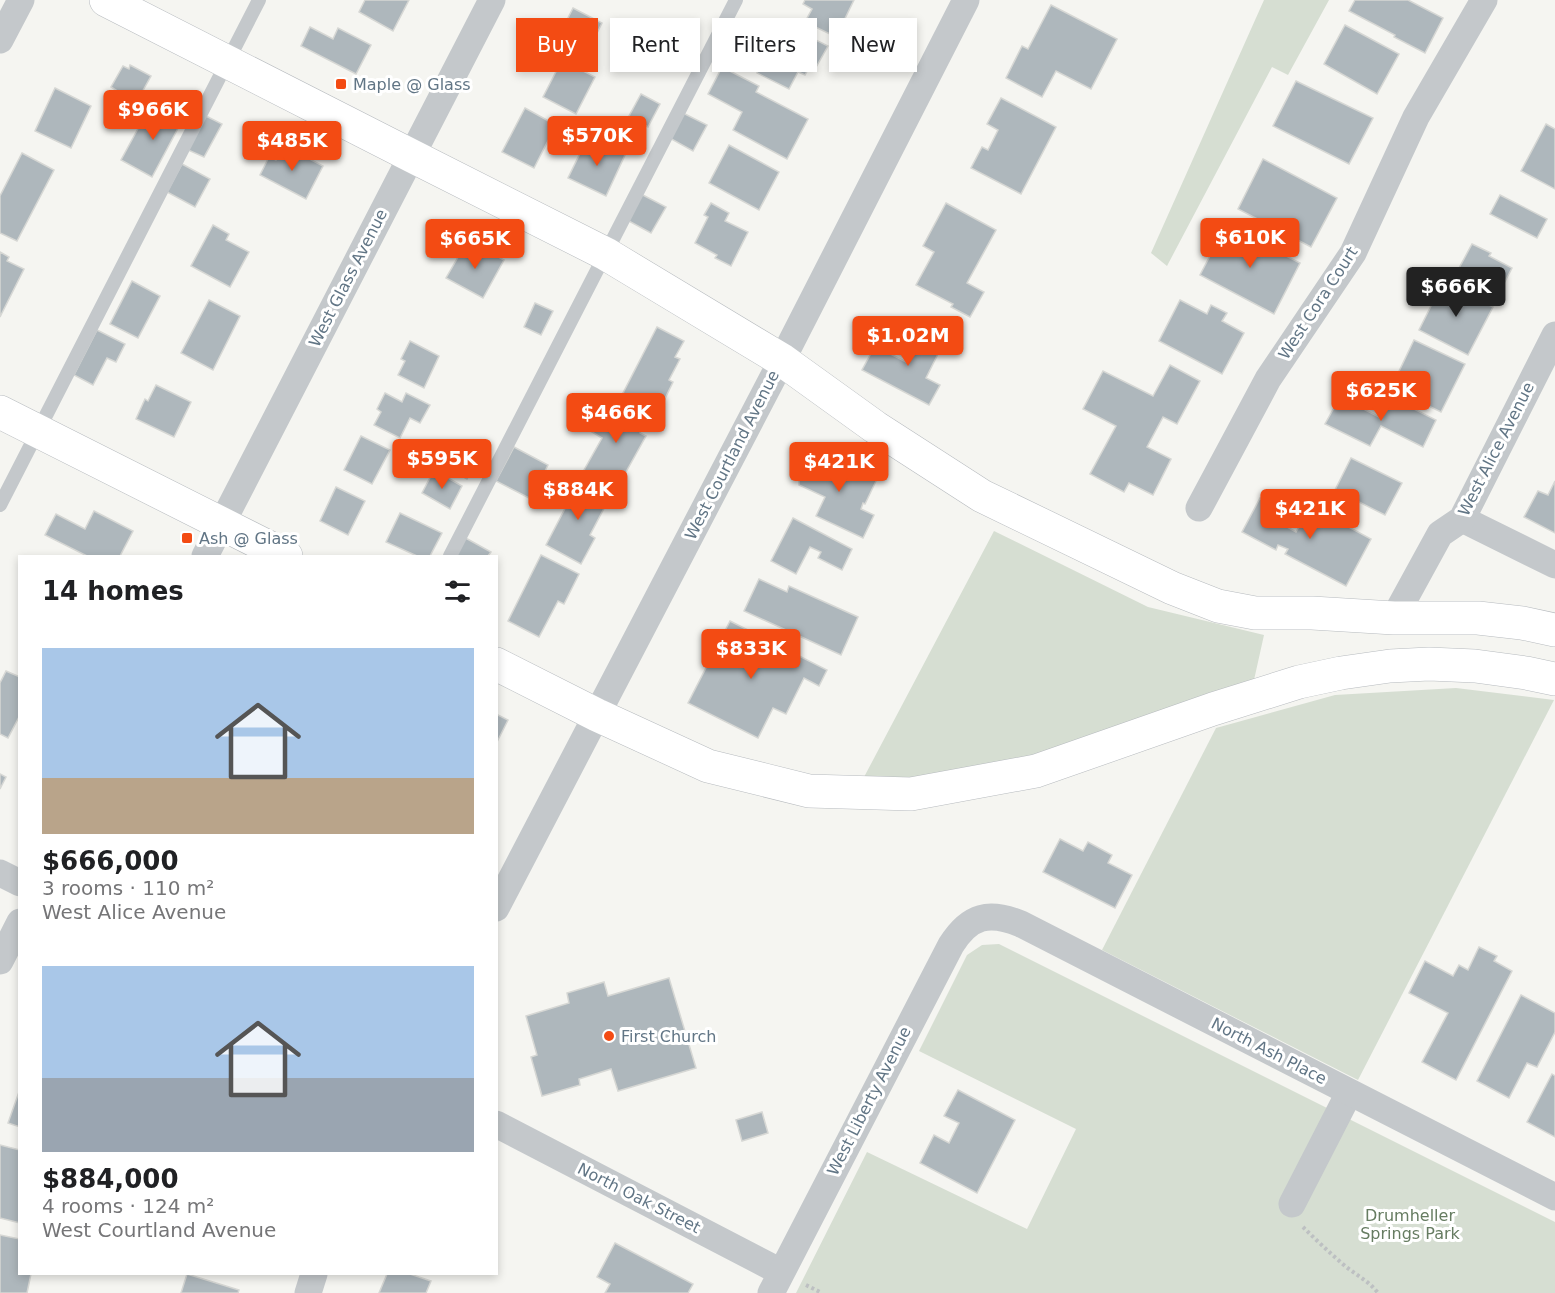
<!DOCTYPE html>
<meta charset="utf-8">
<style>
:root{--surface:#fff;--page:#f6f6f6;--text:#202124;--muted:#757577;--accent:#f34b13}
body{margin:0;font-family:"DejaVu Sans",sans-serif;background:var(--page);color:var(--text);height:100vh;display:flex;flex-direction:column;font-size:22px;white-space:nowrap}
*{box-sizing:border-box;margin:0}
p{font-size:20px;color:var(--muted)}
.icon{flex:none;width:33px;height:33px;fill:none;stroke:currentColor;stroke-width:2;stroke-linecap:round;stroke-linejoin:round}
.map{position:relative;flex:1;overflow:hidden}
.drawer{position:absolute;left:18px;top:555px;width:480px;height:720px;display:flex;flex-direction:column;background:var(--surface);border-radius:0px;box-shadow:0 3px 9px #0003}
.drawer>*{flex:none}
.hud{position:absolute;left:516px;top:18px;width:570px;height:54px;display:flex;gap:12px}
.price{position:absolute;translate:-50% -51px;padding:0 14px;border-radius:6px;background:var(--accent);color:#fff;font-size:20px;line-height:39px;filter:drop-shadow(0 2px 3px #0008)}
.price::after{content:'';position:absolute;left:50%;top:36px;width:18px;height:14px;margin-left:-9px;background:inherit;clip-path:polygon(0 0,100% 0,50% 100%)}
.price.selected{background:#222;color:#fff}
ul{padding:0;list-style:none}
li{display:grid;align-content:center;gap:12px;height:318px;padding:0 24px}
li span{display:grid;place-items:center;height:186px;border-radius:0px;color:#555}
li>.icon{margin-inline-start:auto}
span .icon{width:108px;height:108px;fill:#fffc;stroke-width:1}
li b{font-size:26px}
h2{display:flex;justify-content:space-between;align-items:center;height:72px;padding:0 24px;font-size:26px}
.chip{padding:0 21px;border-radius:0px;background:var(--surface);box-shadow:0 3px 9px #0003;font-size:21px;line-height:54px}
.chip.selected{background:var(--accent);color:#fff}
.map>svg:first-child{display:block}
.green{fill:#d6ded2}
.building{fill:#aeb7bc;stroke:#d6d7d4;stroke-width:1.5}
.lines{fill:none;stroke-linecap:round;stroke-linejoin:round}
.primary-casing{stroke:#b7bbbf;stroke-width:34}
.path{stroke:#bdc0c2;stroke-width:4;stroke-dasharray:3 3;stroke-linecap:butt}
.service{stroke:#c4c8cb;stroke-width:14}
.minor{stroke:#c4c8cb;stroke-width:27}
.primary{stroke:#fff;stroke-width:33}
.poi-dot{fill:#f34b13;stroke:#fff;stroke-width:2}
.labels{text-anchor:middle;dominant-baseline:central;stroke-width:6;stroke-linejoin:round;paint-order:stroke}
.poi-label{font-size:16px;fill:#617585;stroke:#fff;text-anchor:start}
.street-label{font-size:16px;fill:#617585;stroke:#fff}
.park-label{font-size:16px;fill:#667c61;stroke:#fff}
</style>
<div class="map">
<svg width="1555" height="1293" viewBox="0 0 1555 1293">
<rect width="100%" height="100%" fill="#f5f5f1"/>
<!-- green -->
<g class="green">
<path d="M 1264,0 L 1329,0 L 1288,75 L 1272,67 L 1167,266 L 1151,253 Z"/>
<path d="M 994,531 L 1148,607 L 1264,635 L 1254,680 L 1026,757 L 915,778 L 863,779 Z"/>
<path d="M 1456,688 L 1554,700 L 1358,1080 L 1102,950 L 1216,728 L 1335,695 Z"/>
<path d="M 999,944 L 1555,1222 L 1555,1293 L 796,1293 L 867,1152 L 1027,1229 L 1076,1129 L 919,1051 L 967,955 L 982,945 Z"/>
</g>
<!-- building -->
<g class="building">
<path d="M 365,0 L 409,0 L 393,31 L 359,12 Z"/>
<path d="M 805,0 L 854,0 L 836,37 L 805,22 L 812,9 L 803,4 Z"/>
<path d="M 1355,0 L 1408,0 L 1443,18 L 1425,53 L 1394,37 L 1395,35 L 1349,11 Z"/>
<path d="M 1051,5 L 1117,39 L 1091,89 L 1056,71 L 1042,97 L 1006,78 L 1022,46 L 1028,49 Z"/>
<path d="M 573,8 L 602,23 L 587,53 L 558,38 Z"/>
<path d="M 1345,25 L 1399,54 L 1377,94 L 1324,64 Z"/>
<path d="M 310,27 L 333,39 L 338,28 L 371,45 L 356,74 L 301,46 Z"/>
<path d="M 764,27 L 778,34 L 779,32 L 806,46 L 810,37 L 828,46 L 815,69 L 810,66 L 805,75 L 798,72 L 789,89 L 757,73 L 761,64 L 748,58 Z"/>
<path d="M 562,60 L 595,77 L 576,114 L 543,97 Z"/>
<path d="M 130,65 L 151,76 L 126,121 L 109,111 L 119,92 L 111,87 L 123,66 L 129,69 Z"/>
<path d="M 722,67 L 759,86 L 756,92 L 808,119 L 787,159 L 733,130 L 742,112 L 708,94 Z"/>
<path d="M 1296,81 L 1373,118 L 1349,164 L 1273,126 Z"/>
<path d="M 55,88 L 91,106 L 71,148 L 35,131 Z"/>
<path d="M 641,94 L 660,104 L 648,127 L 629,116 Z"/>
<path d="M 1001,98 L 1056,127 L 1021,194 L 971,168 L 982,147 L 988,150 L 998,130 L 987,124 Z"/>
<path d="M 160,104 L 184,117 L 152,177 L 121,160 L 140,125 L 147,129 Z"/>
<path d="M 525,108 L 556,125 L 534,168 L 502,152 Z"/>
<path d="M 679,111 L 707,125 L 693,151 L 666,136 Z"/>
<path d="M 206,116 L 222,124 L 204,157 L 188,150 Z"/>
<path d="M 1546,124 L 1555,129 L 1555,189 L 1521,171 Z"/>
<path d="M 588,137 L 625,155 L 606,196 L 568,178 Z"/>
<path d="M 283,145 L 323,166 L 306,199 L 260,175 L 269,157 L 276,160 Z"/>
<path d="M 729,145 L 779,172 L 759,210 L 709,183 Z"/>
<path d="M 22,153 L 54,170 L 17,241 L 0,233 L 0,196 Z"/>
<path d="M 1263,159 L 1337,198 L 1311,247 L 1238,209 Z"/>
<path d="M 182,164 L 210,179 L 195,207 L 167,192 Z"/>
<path d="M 639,193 L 666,207 L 651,233 L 625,219 Z"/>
<path d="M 1500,195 L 1547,219 L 1537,238 L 1490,214 Z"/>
<path d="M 711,203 L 729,213 L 725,221 L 748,232 L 731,266 L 715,258 L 717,255 L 695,243 L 708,217 L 704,215 Z"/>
<path d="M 946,203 L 996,230 L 967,283 L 984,292 L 970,317 L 951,307 L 953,304 L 916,285 L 934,252 L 923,246 Z"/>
<path d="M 213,225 L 229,234 L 226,240 L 249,252 L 230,287 L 191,266 Z"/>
<path d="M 1226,225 L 1300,263 L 1274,314 L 1200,275 Z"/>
<path d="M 471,242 L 504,260 L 483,298 L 446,278 L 461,252 L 465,254 Z"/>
<path d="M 1472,244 L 1491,253 L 1489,256 L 1512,268 L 1500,291 L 1458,270 Z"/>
<path d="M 0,252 L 9,257 L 7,261 L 24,269 L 0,317 Z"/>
<path d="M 132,281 L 160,296 L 138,338 L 110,324 Z"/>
<path d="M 1443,282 L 1493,307 L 1468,355 L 1419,330 Z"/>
<path d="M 209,300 L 240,316 L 213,370 L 181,353 Z"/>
<path d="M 1180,300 L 1207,314 L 1211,305 L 1227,313 L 1222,321 L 1244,333 L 1222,374 L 1159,341 Z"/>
<path d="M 535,303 L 553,311 L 541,335 L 524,327 Z"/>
<path d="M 657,327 L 684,341 L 675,357 L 680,359 L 669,380 L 673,382 L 659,411 L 623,393 Z"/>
<path d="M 917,328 L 944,342 L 926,378 L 940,385 L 929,405 L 862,370 L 875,346 L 908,363 L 915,350 L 908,346 Z"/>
<path d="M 97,330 L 125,344 L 116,362 L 107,358 L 93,385 L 74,375 Z"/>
<path d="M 1414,340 L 1465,364 L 1441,412 L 1391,388 Z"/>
<path d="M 410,341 L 439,356 L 424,388 L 398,375 L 405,361 L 401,359 Z"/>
<path d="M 1170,365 L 1200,381 L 1177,424 L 1163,417 L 1147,447 L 1171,459 L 1153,495 L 1129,483 L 1124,492 L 1090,474 L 1116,426 L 1083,409 L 1103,371 L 1153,396 Z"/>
<path d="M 156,385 L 191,402 L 174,437 L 136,419 L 145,399 L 148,401 Z"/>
<path d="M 385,393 L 402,402 L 406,393 L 430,405 L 420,423 L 410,418 L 400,438 L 374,425 L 381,412 L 377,409 Z"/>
<path d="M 1340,397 L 1381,418 L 1392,398 L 1436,420 L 1423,447 L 1381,426 L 1370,446 L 1325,424 Z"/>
<path d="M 609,401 L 645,421 L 640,433 L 646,436 L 617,488 L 584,470 L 602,438 L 592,432 Z"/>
<path d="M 361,436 L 390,450 L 372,484 L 344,470 Z"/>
<path d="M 462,442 L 481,453 L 467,479 L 447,468 Z"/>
<path d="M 514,447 L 548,465 L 531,499 L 496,481 Z"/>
<path d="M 813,451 L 877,479 L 865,504 L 863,503 L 861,509 L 874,515 L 863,538 L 816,516 L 825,497 L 799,485 L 799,479 Z"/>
<path d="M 1351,458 L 1402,483 L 1385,515 L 1335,490 Z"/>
<path d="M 434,470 L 462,486 L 450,509 L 422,493 Z"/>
<path d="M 571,477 L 610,497 L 590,535 L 595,538 L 581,564 L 546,545 L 571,497 L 562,493 Z"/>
<path d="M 1555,481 L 1555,533 L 1524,517 L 1538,491 L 1548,495 Z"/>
<path d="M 336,487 L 365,501 L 348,535 L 320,521 Z"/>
<path d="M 1260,498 L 1293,515 L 1287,527 L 1296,532 L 1310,506 L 1371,539 L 1346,586 L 1285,554 L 1288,549 L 1278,545 L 1276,550 L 1242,532 Z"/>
<path d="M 94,511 L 133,531 L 120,556 L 87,556 L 45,535 L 56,514 L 85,529 Z"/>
<path d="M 400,513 L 442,533 L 430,556 L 417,556 L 386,542 Z"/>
<path d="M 793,518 L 852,549 L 842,570 L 818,558 L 821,552 L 810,547 L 796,574 L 771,561 Z"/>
<path d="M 462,536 L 491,552 L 488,556 L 451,556 Z"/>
<path d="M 541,555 L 579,574 L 564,604 L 558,601 L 539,637 L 508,621 Z"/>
<path d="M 759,579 L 787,592 L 789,586 L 858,617 L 841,655 L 744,611 Z"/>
<path d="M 730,621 L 827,670 L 819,686 L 804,678 L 786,714 L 773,708 L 758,738 L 688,703 Z"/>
<path d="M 6,671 L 20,677 L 20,715 L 8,738 L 0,734 L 0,683 Z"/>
<path d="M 496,714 L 508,720 L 496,744 Z"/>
<path d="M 0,774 L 6,777 L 0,789 Z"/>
<path d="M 1060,839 L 1083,851 L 1088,842 L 1112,855 L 1108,863 L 1132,875 L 1115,908 L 1043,872 Z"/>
<path d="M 1479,947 L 1497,956 L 1494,961 L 1512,971 L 1456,1080 L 1422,1062 L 1448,1013 L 1409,993 L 1425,961 L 1453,976 L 1459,965 L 1468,970 Z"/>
<path d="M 669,978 L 696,1068 L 618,1091 L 611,1069 L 579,1079 L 580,1085 L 542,1096 L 531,1057 L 537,1055 L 526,1016 L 569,1003 L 567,993 L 604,982 L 608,996 Z"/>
<path d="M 1521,995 L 1555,1013 L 1555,1032 L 1537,1067 L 1527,1063 L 1509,1098 L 1477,1081 Z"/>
<path d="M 1552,1074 L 1555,1076 L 1555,1137 L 1527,1122 Z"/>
<path d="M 20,1089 L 20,1127 L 8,1123 Z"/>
<path d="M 958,1090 L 1015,1120 L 977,1193 L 920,1163 L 934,1135 L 949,1143 L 959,1123 L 944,1116 Z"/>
<path d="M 762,1112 L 768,1133 L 742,1141 L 736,1120 Z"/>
<path d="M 0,1145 L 20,1150 L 20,1223 L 0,1218 Z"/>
<path d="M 0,1235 L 20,1239 L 20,1274 L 31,1274 L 27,1293 L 0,1293 Z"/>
<path d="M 615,1243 L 693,1284 L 688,1293 L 605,1293 L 610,1284 L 597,1277 Z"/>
<path d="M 187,1274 L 239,1290 L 238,1293 L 181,1293 Z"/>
<path d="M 387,1274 L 410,1274 L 431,1281 L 426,1293 L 379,1293 Z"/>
</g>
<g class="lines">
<defs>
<g id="primary">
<path d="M 106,0 L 412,156 L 606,254 L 782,360 L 875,427 L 982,496 L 1172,588 L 1218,606 L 1255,613 L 1312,613 L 1394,618 L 1478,618 L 1522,623 L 1555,630"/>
<path d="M 0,412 L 286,556"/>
<path d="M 496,664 L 597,715 L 708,766 L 809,791 L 911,794 L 1036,771 L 1213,709 L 1299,682 L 1341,673 L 1390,666 L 1429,664 L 1475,666 L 1526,673 L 1555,679"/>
</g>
</defs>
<!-- primary casing -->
<use href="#primary" class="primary-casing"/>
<!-- path -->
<g class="path">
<path d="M 1303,1227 C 1316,1240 1330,1253 1345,1266 C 1356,1275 1369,1281 1378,1293"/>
<path d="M 806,1285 L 822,1293"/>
</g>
<!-- service -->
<g class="service">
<path d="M 0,505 L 259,0"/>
<path d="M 450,556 L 736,0"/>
</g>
<!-- minor -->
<g class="minor">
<path d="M 0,40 L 21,0"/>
<path d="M 1199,508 L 1268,379 L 1353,253 L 1416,117 L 1484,0"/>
<path d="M 1462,519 L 1555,565"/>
<path d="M 205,556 L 492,0"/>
<path d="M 1394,618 L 1440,534 L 1462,519 L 1555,335"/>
<path d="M 0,873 L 20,883"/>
<path d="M 496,908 L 782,360 L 966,0"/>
<path d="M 0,961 L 20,922"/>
<path d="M 496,1124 L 781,1272"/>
<path d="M 1292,1204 L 1349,1093"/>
<path d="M 308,1293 L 314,1274"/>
<path d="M 771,1293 L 951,945 C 970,915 989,911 1021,924 L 1555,1197"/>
</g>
<!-- primary -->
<use href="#primary" class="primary"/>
</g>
<!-- markers -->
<g class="poi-dot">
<rect x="335" y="78" width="12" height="12" rx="3"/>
<rect x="181" y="532" width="12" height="12" rx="3"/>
<circle cx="609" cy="1036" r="6"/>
</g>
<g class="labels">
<!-- poi labels -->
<g class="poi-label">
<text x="353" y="84">Maple @ Glass</text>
<text x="199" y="538">Ash @ Glass</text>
<text x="621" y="1036">First Church</text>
</g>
<!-- street labels -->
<g class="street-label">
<text transform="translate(348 278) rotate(-63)">West Glass Avenue</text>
<text transform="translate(1318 303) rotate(-57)">West Cora Court</text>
<text transform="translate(1496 449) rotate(-63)">West Alice Avenue</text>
<text transform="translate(732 455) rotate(-63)">West Courtland Avenue</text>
<text transform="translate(1269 1051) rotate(27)">North Ash Place</text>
<text transform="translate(869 1101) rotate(-63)">West Liberty Avenue</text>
<text transform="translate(639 1198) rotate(27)">North Oak Street</text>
</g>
<!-- park labels -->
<g class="park-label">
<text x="1410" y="1215">Drumheller<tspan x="1410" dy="18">Springs Park</tspan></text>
</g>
</g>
</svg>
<b class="price" style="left:153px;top:141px">$966K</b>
<b class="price" style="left:597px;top:167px">$570K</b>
<b class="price" style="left:292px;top:172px">$485K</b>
<b class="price" style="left:1250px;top:269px">$610K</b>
<b class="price" style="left:475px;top:270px">$665K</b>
<b class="price selected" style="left:1456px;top:318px">$666K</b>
<b class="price" style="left:908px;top:367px">$1.02M</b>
<b class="price" style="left:1381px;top:422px">$625K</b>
<b class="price" style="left:616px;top:444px">$466K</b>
<b class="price" style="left:442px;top:490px">$595K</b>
<b class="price" style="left:839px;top:493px">$421K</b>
<b class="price" style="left:578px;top:521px">$884K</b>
<b class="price" style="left:1310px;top:540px">$421K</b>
<b class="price" style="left:751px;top:680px">$833K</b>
<div class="hud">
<a class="chip selected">Buy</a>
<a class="chip">Rent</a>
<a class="chip">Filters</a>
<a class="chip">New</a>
</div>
<section class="drawer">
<h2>14 homes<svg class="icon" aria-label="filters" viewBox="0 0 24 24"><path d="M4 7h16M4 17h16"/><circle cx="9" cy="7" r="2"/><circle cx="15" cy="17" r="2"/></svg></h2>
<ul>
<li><span style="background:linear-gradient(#a9c7e8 70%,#b9a48a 0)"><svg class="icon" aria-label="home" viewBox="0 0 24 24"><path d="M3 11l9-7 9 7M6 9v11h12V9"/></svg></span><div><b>$666,000</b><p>3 rooms · 110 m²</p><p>West Alice Avenue</p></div></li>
<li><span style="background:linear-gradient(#a9c7e8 60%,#9aa5b1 0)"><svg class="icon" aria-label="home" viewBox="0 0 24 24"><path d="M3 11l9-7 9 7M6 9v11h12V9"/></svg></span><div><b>$884,000</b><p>4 rooms · 124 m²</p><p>West Courtland Avenue</p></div></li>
</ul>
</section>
</div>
